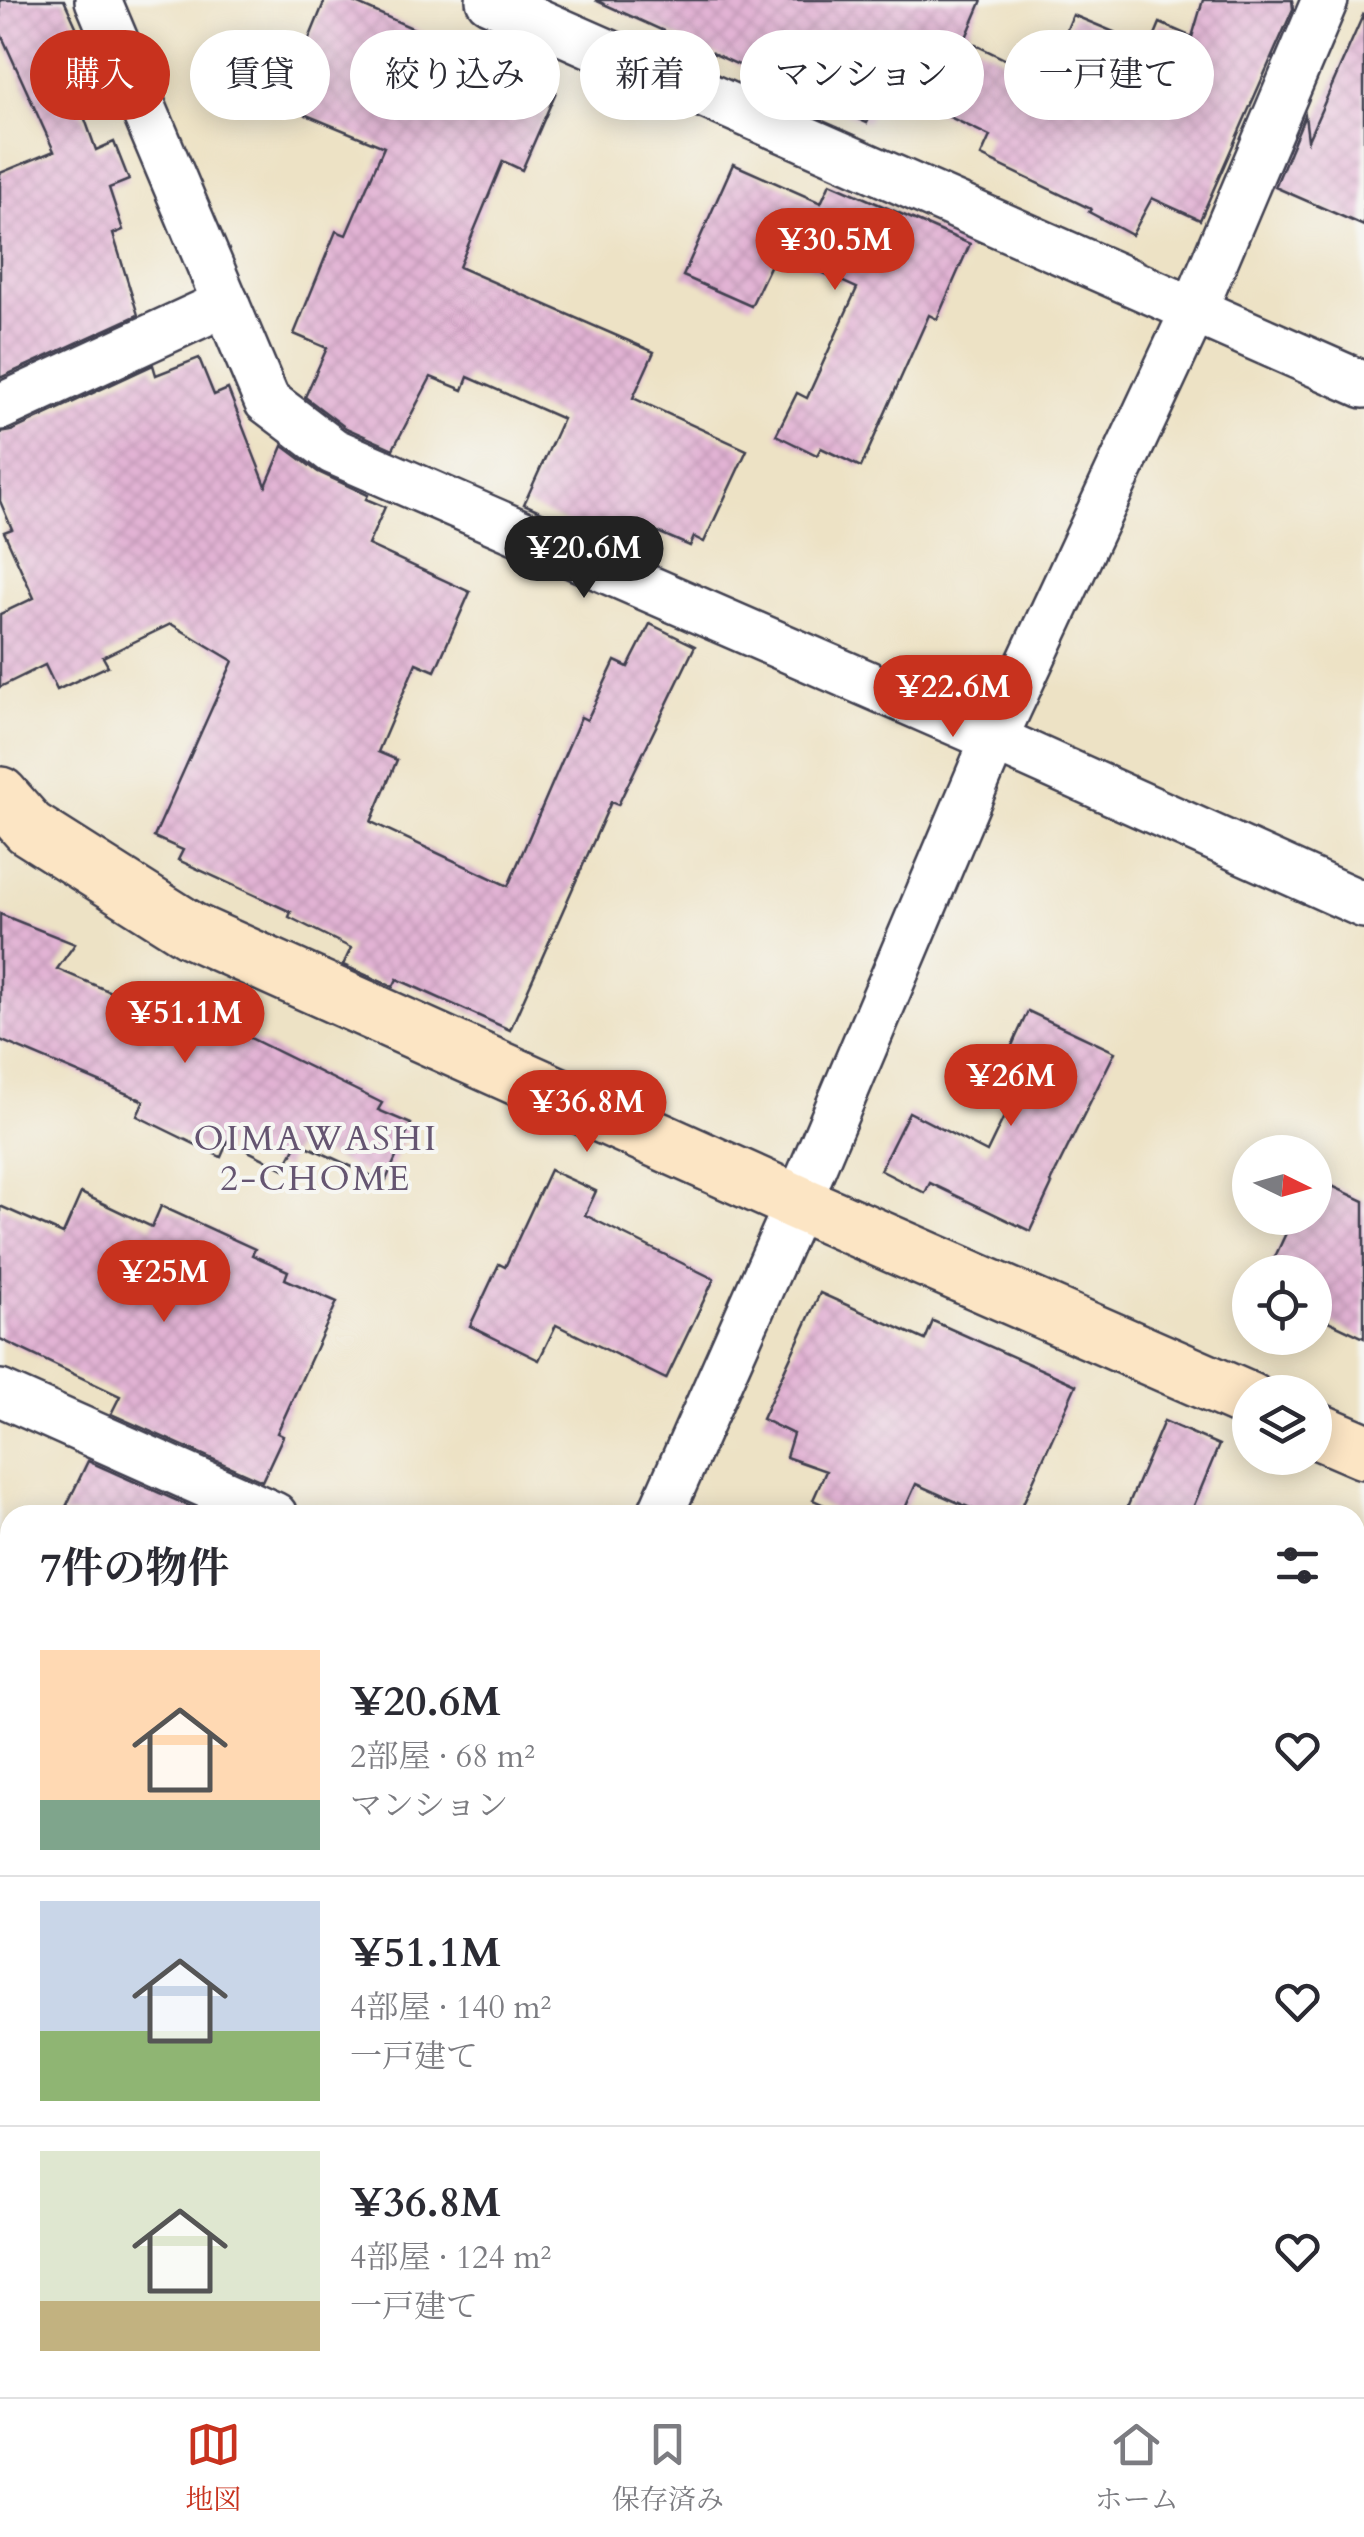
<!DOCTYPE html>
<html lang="ja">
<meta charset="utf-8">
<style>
:root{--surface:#fff;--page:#f2f2f3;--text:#2b2b33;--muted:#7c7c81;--line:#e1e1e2;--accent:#c8321e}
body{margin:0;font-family:Cardo,"Noto Serif JP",serif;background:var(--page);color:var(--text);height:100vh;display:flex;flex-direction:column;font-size:38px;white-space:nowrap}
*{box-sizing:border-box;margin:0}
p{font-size:32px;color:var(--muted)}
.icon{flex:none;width:55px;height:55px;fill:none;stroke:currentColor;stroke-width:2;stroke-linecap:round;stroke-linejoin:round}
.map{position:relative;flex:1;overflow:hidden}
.sheet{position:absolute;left:0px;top:1505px;width:1365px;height:892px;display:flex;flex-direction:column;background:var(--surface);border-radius:30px 30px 0 0;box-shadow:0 5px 25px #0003}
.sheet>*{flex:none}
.top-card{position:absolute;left:30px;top:30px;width:1305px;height:90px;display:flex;gap:20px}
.needle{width:65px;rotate:95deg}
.buttons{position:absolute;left:1232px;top:1135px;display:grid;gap:20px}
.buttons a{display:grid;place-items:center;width:100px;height:100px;border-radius:50%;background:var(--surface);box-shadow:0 5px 25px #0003;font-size:50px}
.price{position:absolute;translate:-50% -85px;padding:0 22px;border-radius:35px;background:var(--accent);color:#fff;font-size:32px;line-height:65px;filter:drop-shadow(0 2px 5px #0008)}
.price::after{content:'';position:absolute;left:50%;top:60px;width:30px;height:22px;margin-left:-15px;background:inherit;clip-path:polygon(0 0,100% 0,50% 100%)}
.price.current{background:#222;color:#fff}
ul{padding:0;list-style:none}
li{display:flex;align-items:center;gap:30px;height:250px;padding:0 40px}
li+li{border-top:2px solid var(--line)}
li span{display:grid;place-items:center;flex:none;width:280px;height:200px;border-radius:0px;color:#555}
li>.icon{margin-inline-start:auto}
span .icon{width:120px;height:120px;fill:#fffc;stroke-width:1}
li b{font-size:42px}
h2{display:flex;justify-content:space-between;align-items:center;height:120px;padding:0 40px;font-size:42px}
.tag{padding:0 35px;border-radius:45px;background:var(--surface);box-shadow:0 5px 25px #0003;font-size:35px;line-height:90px}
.tag.current{background:var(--accent);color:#fff}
.tabs{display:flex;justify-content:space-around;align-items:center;height:140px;border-top:2px solid var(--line);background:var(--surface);font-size:28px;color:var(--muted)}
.tabs a{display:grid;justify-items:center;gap:5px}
.tabs .current{color:var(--accent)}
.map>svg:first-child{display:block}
.park{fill:url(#park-crowns);stroke:#6e7c5c;stroke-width:2.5}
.water{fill:url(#water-rules);stroke:#326a7b;stroke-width:2.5}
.building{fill:url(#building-cross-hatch)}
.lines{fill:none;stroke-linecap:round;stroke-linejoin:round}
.street-casing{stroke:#403f50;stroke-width:50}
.secondary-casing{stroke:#403f50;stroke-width:60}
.street{stroke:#fff;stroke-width:45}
.secondary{stroke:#fce5c4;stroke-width:55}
.labels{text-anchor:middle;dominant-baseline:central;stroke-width:8;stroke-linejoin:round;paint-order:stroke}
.neighbourhood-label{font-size:35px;letter-spacing:2.5px;fill:#655571;stroke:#f6f6f2}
</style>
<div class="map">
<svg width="1364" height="2397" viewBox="0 0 1364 2397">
<defs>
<pattern id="park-crowns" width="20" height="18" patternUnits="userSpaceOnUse" patternTransform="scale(2.5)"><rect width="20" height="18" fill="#b9d77d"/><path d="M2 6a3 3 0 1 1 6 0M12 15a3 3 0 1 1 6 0" fill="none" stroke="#9fb86d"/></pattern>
<pattern id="water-rules" width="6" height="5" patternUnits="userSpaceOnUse" patternTransform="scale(2.5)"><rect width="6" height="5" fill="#42b2bb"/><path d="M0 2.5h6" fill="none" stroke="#379099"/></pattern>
<pattern id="building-cross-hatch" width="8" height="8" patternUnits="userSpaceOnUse" patternTransform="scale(2.5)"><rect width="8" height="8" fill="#e2b3d4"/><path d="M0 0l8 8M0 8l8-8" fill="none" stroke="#c29ab7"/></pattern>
</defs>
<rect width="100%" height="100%" fill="#f6f6f2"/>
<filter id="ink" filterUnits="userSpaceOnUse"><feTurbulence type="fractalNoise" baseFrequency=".01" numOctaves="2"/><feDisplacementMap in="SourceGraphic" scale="20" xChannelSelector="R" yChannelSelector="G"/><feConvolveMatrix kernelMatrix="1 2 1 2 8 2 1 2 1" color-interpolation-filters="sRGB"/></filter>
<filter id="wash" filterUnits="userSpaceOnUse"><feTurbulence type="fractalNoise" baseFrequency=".0048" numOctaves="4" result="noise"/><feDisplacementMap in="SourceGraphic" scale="40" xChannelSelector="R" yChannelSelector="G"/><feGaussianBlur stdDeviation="2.25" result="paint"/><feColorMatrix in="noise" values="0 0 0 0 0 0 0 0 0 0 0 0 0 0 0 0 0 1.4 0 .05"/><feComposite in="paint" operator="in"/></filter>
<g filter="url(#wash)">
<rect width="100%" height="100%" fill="#ede2c5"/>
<!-- park -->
<path class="park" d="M 0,2210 L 10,2216 L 10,2388 L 288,2388 L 303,2397 L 0,2397 Z"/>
<!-- water -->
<path class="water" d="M 0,2236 L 10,2243 L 10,2388 L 234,2388 L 249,2397 L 0,2397 Z"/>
<g id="blocks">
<!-- building -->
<g class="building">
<path d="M 0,0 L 64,0 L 89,55 L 66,66 L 96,150 L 114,142 L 129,180 L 109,188 L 123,230 L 113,234 L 138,315 L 0,378 L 0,173 L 54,151 L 0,32 Z"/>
<path d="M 325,0 L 349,0 L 556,92 L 522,170 L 503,161 L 459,267 L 654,352 L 633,398 L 747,450 L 704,542 L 694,537 L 690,546 L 651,529 L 639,555 L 524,504 L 563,419 L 468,377 L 463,390 L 431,377 L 393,449 L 346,428 L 305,397 L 327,348 L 294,334 L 336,231 L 346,235 L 384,147 L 282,105 Z"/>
<path d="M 595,0 L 982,0 L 965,40 L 1046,79 L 1073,15 L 1150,47 L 1160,23 L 1192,37 L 1203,0 L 1292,0 L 1293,9 L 1200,220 L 1152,198 L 1132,235 L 1089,212 L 1091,209 L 981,156 L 990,136 L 884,86 L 867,123 Z"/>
<path d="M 1364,13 L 1364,226 L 1275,187 L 1305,115 L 1308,140 Z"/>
<path d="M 733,164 L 821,203 L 830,183 L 970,244 L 937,319 L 929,315 L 861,467 L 821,448 L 817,455 L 776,435 L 797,393 L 807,398 L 857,288 L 777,252 L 751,306 L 683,276 Z"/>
<path d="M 199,358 L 214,395 L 228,389 L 266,486 L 283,446 L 318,472 L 368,495 L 366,499 L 385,507 L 368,545 L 470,592 L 435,671 L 416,663 L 378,752 L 397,760 L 371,822 L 508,886 L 581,717 L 587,720 L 615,661 L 628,667 L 650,624 L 695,646 L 618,805 L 611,802 L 510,1030 L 397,979 L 393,987 L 343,965 L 351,948 L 289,917 L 291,912 L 178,860 L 183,850 L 154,837 L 233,661 L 171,624 L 103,657 L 108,666 L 57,690 L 45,665 L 0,687 L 0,614 L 34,598 L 4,532 L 12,529 L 0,501 L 0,433 L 11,431 L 153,365 L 156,375 Z"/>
<path d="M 0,914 L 75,944 L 57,969 L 204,1032 L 208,1022 L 225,1030 L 226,1026 L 382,1103 L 378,1110 L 411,1124 L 385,1182 L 298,1142 L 284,1169 L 228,1141 L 221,1157 L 137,1116 L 144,1101 L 0,1040 Z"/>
<path d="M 1028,1011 L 1115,1052 L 1050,1183 L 1052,1184 L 1030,1231 L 930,1183 L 925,1193 L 880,1170 L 909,1112 L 987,1152 L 1025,1073 L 1004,1063 Z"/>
<path d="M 550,1170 L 596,1191 L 585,1215 L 714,1279 L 666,1379 L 556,1325 L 539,1360 L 470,1326 L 499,1264 L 505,1267 Z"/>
<path d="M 1315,1178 L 1364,1201 L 1364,1338 L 1315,1315 L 1315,1272 L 1268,1272 L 1293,1218 L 1315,1218 Z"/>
<path d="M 81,1193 L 152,1227 L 161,1206 L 255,1249 L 252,1255 L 288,1271 L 285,1279 L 337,1302 L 277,1433 L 283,1436 L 262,1481 L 111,1414 L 120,1396 L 0,1339 L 0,1206 L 63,1234 Z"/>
<path d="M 820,1293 L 925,1340 L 933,1321 L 1076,1385 L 1018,1515 L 986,1515 L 916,1484 L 902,1515 L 846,1515 L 813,1500 L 826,1471 L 786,1457 L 793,1434 L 762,1419 Z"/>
<path d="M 1164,1421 L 1219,1445 L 1190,1515 L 1124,1515 Z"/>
<path d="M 88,1461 L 209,1515 L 62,1515 Z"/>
</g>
</g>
</g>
<g filter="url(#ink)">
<use href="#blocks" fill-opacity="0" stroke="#403f50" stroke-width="2.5"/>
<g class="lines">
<defs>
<g id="street">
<path d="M 98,0 L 267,401 L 333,451 L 994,739 L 1364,905"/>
<path d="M 489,0 L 1364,385"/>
<path d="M 0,407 L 226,303"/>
<path d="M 0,1393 L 274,1515"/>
<path d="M 660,1515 L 798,1203 L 994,739 L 1194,310 L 1325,0"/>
<path d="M 1355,1992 L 1364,1996"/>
<path d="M 0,2163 L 10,2169"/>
<path d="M 340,2388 L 354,2397"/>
</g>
<g id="secondary">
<path d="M 0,795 L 29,828 L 190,930 L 798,1203 L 1250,1401"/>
<path d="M 1315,1430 L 1364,1451"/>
</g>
</defs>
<!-- street casing -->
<use href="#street" class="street-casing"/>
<!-- secondary casing -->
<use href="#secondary" class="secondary-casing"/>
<!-- street -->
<use href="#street" class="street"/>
<!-- secondary -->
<use href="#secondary" class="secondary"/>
</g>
</g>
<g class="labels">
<!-- neighbourhood labels -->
<g class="neighbourhood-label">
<text x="316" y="1139">OIMAWASHI<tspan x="316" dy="40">2-CHOME</tspan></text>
</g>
</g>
</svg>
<div class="buttons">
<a><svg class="needle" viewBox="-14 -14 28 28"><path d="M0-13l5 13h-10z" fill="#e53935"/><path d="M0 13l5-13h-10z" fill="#7c7c81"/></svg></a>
<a><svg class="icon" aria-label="locate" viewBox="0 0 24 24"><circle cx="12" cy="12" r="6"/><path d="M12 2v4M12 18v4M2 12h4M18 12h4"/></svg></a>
<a><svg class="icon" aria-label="layers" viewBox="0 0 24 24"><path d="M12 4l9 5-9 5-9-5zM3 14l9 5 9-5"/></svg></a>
</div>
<b class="price" style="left:835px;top:293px">¥30.5M</b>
<b class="price current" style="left:584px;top:601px">¥20.6M</b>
<b class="price" style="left:953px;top:740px">¥22.6M</b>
<b class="price" style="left:185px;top:1066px">¥51.1M</b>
<b class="price" style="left:1011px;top:1129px">¥26M</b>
<b class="price" style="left:587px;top:1155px">¥36.8M</b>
<b class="price" style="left:164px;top:1325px">¥25M</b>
<div class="top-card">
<a class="tag current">購入</a>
<a class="tag">賃貸</a>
<a class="tag">絞り込み</a>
<a class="tag">新着</a>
<a class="tag">マンション</a>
<a class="tag">一戸建て</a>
</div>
<section class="sheet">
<h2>7件の物件<svg class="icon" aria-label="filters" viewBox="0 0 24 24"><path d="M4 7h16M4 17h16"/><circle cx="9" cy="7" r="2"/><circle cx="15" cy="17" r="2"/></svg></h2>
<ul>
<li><span style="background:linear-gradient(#ffd9b3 75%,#7fa58c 0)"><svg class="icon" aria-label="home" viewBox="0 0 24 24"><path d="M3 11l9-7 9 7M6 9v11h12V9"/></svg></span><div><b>¥20.6M</b><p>2部屋 · 68 m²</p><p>マンション</p></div><svg class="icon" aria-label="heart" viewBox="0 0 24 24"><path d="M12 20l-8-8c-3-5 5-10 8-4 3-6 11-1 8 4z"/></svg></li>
<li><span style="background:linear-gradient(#c9d6e8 65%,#8fb573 0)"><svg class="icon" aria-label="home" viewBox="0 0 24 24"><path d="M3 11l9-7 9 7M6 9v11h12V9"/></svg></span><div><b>¥51.1M</b><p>4部屋 · 140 m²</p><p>一戸建て</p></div><svg class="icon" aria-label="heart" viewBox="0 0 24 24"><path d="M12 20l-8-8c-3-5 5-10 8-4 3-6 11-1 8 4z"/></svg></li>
<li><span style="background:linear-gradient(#dfe7d0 75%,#c2b280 0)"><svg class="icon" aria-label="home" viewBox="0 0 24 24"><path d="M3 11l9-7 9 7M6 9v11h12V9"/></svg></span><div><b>¥36.8M</b><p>4部屋 · 124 m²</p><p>一戸建て</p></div><svg class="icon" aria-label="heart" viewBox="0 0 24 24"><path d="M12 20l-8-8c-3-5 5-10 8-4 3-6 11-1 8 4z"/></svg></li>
</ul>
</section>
</div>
<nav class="tabs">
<a class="current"><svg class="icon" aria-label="map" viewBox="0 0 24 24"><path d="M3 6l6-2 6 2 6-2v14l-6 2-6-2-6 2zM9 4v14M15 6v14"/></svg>地図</a>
<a><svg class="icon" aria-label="saved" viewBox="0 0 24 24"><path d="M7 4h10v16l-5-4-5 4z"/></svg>保存済み</a>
<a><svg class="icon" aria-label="home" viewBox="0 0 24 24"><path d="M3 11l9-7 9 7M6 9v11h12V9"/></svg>ホーム</a>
</nav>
